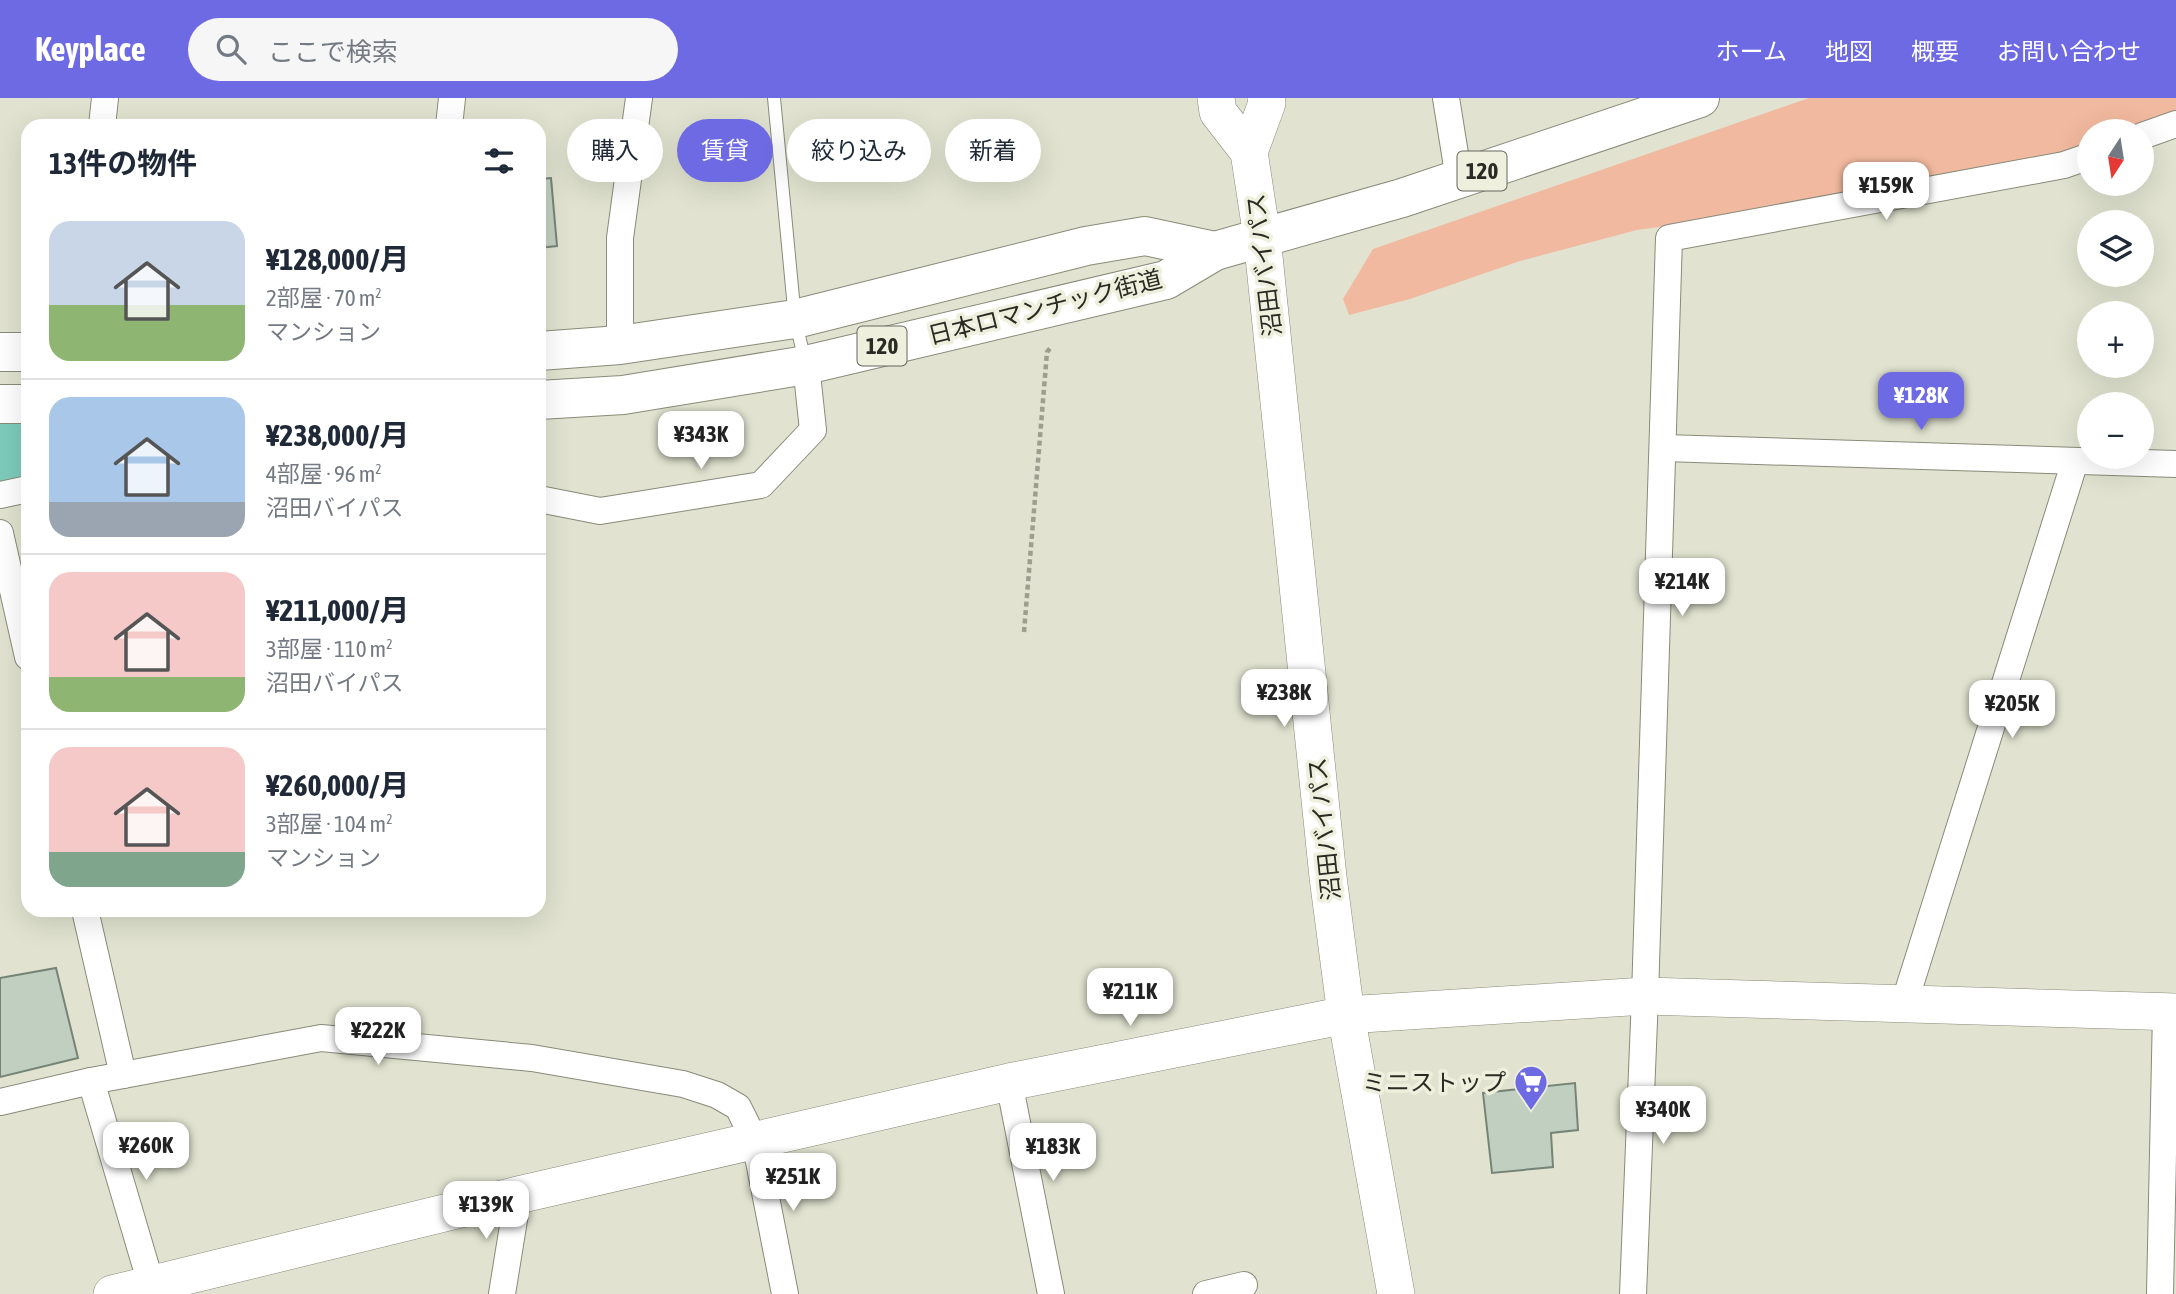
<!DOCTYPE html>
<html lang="ja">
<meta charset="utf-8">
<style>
:root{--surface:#fff;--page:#f6f6f7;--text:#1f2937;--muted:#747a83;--line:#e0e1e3;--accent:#6d6ae4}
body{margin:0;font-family:"Asap Condensed","Noto Sans JP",sans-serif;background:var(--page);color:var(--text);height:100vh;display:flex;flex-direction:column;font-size:26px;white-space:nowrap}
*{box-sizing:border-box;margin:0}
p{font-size:23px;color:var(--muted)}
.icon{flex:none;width:38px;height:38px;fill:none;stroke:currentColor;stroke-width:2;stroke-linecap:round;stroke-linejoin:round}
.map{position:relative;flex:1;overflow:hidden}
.details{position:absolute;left:21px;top:21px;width:525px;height:798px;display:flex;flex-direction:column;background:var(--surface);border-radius:21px;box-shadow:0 7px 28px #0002}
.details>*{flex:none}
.hud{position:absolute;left:567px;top:21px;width:665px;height:63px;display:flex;gap:14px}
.needle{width:46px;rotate:192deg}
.fabs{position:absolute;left:2077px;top:21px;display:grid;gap:14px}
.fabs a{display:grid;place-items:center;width:77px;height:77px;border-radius:50%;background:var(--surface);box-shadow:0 7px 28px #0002;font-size:35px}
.price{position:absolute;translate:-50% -60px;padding:0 16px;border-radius:14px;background:#fff;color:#222;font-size:23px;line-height:46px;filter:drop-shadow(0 2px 4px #0008)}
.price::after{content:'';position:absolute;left:50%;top:42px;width:21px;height:16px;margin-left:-10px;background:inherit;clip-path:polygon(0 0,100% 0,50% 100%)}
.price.active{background:var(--accent);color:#fff}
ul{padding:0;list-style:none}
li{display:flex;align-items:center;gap:21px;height:175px;padding:0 28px}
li+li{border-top:2px solid var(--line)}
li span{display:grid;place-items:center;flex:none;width:196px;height:140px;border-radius:21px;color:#555}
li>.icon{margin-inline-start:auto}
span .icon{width:84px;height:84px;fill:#fffc;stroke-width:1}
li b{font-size:30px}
h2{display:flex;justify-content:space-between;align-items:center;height:84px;padding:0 28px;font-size:30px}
.chip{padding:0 24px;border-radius:32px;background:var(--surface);box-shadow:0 7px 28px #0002;font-size:24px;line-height:63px}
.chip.active{background:var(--accent);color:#fff}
header{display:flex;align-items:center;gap:42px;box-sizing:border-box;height:98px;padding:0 35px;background:var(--accent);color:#fff}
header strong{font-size:33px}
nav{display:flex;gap:38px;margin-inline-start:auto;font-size:24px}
.search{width:490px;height:63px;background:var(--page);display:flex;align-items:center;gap:18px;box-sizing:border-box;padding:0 24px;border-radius:38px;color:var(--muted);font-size:26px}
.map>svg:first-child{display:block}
.green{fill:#f1b99f}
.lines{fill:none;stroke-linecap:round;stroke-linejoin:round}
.river{stroke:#7dcbbc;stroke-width:61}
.building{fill:#c0cfc0;stroke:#768477;stroke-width:2}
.lane-casing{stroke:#898b79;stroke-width:14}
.street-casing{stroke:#898b79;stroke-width:28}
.secondary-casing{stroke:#898b79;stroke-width:38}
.highway-casing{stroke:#898b79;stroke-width:40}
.path{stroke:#9d9e90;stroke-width:4.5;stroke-dasharray:5 3.5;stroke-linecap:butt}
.lane{stroke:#fff;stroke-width:12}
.street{stroke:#fff;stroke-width:26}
.secondary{stroke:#fff;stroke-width:37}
.highway{stroke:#fff;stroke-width:38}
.labels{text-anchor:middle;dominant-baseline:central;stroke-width:7;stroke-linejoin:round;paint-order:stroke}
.shield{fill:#eef0dd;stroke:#65665c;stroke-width:2}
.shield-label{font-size:23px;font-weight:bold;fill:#2a2b24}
.street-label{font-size:24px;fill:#2a2b24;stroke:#eef0dd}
.poi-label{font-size:24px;fill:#2a2b24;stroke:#eef0dd;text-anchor:end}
</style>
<header>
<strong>Keyplace</strong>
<div class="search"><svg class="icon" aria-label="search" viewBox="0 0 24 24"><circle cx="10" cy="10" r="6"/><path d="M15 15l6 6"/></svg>ここで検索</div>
<nav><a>ホーム</a><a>地図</a><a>概要</a><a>お問い合わせ</a></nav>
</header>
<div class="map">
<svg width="2176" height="1196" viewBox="0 0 2176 1196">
<rect width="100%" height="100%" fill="#e1e3d0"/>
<!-- green -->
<path class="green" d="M 1809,0 L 2176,0 L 2176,15 L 2123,33 L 2090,33 L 2089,45 L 2050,58 L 1724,120 L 1637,132 L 1520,163 L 1410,201 L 1349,217 L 1343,201 L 1373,151 Z"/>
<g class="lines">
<!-- river -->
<path class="river" d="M 0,356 L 28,357"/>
</g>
<!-- building -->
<g class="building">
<path d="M 551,80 L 557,148 L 539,150 L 539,81 Z"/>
<path d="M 56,870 L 78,960 L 0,979 L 0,880 Z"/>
<path d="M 1575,985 L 1578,1032 L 1551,1035 L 1553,1069 L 1492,1075 L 1483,995 Z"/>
</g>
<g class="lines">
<defs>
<path id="lane" d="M 774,0 L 795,221 L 805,263"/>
<g id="street">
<path d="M 1446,0 L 1459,81"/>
<path d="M 102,28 L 105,0"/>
<path d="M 449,28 L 452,0"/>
<path d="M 2142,38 L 2176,26"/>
<path d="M 620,247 L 620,140 L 639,0"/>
<path d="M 1664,350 L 2176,366"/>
<path d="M 0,397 L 28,391"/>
<path d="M 539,401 L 600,413 L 761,387 L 813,332 L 806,267"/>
<path d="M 0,435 L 28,559"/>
<path d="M 85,812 L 123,977"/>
<path d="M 1904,906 L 2075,363"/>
<path d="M 91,983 L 154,1196"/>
<path d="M 1009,984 L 1051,1196"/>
<path d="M 0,1004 L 91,983 L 321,940 L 532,960 L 683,986 L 717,997 L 738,1009 L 755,1043 L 785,1196"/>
<path d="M 502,1196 L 518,1097"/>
<path d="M 1206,1196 L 1244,1187"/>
<path d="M 1633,1196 L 1645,898 L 1669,140 L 2064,67 L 2090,58"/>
<path d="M 2160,1196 L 2166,914"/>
</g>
<g id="secondary">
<path d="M 1216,0 L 1218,14 L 1249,54"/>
<path d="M 1266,0 L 1267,5 L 1249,54 L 1262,139 L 1328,779 L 1346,917 L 1396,1196"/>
<path d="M 112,1196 L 518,1097 L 1009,984 L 1346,917 L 1645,898 L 2176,914"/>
</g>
<g id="highway">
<path d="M 539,253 L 620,247 L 795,221 L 1086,148 L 1145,138 L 1215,153"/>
<path d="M 0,254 L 28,254"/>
<path d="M 539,302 L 623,297 L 806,267 L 1166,182 L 1215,153 L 1402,100 L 1700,0"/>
<path d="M 0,306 L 28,306"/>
</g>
</defs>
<!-- lane casing -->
<use href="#lane" class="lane-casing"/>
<!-- street casing -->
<use href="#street" class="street-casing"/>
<!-- secondary casing -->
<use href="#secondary" class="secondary-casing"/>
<!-- highway casing -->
<use href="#highway" class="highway-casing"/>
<!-- path -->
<path class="path" d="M 1024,534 L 1047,254 L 1052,248"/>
<!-- lane -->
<use href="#lane" class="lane"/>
<!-- street -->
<use href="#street" class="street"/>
<!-- secondary -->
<use href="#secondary" class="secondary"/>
<!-- highway -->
<use href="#highway" class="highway"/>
</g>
<!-- icons -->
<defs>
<symbol id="supermarket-pin" viewBox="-11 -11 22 30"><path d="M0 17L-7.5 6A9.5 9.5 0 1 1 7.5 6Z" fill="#6d6ae4" stroke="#eef0dd"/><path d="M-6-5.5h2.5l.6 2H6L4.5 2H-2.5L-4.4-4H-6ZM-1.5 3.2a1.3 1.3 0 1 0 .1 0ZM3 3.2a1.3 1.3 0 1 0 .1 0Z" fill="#fff"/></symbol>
</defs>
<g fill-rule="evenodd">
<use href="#supermarket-pin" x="1512" y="965" width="38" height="52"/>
</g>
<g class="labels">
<!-- shield labels -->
<g class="shield">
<rect x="1457.5" y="53.5" width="49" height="39" rx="5"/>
<rect x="857.5" y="228.5" width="49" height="39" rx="5"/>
</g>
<g class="shield-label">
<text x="1482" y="73">120</text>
<text x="882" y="248">120</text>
</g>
<!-- street labels -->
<g class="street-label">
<text transform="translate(1264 167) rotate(-97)">沼田バイパス</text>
<text transform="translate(1045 209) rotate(-14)">日本ロマンチック街道</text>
<text transform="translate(1324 731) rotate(-96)">沼田バイパス</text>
</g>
<!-- poi labels -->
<g class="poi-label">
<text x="1506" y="984">ミニストップ</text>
</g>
</g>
</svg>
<div class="fabs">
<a><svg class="needle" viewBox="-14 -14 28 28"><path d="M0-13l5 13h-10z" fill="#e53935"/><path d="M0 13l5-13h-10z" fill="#747a83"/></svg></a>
<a><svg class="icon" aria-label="layers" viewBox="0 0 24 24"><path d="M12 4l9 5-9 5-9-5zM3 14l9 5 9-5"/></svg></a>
<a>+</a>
<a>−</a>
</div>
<b class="price" style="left:1886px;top:124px">¥159K</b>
<b class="price active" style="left:1921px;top:334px">¥128K</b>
<b class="price" style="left:701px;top:373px">¥343K</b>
<b class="price" style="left:1682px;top:520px">¥214K</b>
<b class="price" style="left:1284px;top:631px">¥238K</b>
<b class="price" style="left:2012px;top:642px">¥205K</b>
<b class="price" style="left:1130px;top:930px">¥211K</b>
<b class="price" style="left:378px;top:969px">¥222K</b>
<b class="price" style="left:1663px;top:1048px">¥340K</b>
<b class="price" style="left:146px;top:1084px">¥260K</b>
<b class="price" style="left:1053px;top:1085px">¥183K</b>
<b class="price" style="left:793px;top:1115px">¥251K</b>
<b class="price" style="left:486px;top:1143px">¥139K</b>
<div class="hud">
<a class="chip">購入</a>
<a class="chip active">賃貸</a>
<a class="chip">絞り込み</a>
<a class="chip">新着</a>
</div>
<section class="details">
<h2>13件の物件<svg class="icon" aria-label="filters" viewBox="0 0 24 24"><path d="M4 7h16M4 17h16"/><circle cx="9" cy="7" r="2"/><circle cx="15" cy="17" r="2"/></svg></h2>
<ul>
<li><span style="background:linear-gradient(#c9d6e8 60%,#8fb573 0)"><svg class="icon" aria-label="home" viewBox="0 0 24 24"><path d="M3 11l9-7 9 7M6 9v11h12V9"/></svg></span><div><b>¥128,000/月</b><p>2部屋 · 70 m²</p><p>マンション</p></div></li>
<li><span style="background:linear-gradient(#a9c7e8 75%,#9aa5b1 0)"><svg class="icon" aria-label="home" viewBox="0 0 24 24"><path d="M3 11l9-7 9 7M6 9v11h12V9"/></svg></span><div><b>¥238,000/月</b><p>4部屋 · 96 m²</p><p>沼田バイパス</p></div></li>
<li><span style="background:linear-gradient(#f6c9c9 75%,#8fb573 0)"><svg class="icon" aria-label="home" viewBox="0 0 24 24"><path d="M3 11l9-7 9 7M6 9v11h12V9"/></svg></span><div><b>¥211,000/月</b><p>3部屋 · 110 m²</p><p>沼田バイパス</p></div></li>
<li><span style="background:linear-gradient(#f6c9c9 75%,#7fa58c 0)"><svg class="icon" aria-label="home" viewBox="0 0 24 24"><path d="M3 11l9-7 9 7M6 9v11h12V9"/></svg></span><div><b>¥260,000/月</b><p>3部屋 · 104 m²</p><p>マンション</p></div></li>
</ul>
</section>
</div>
